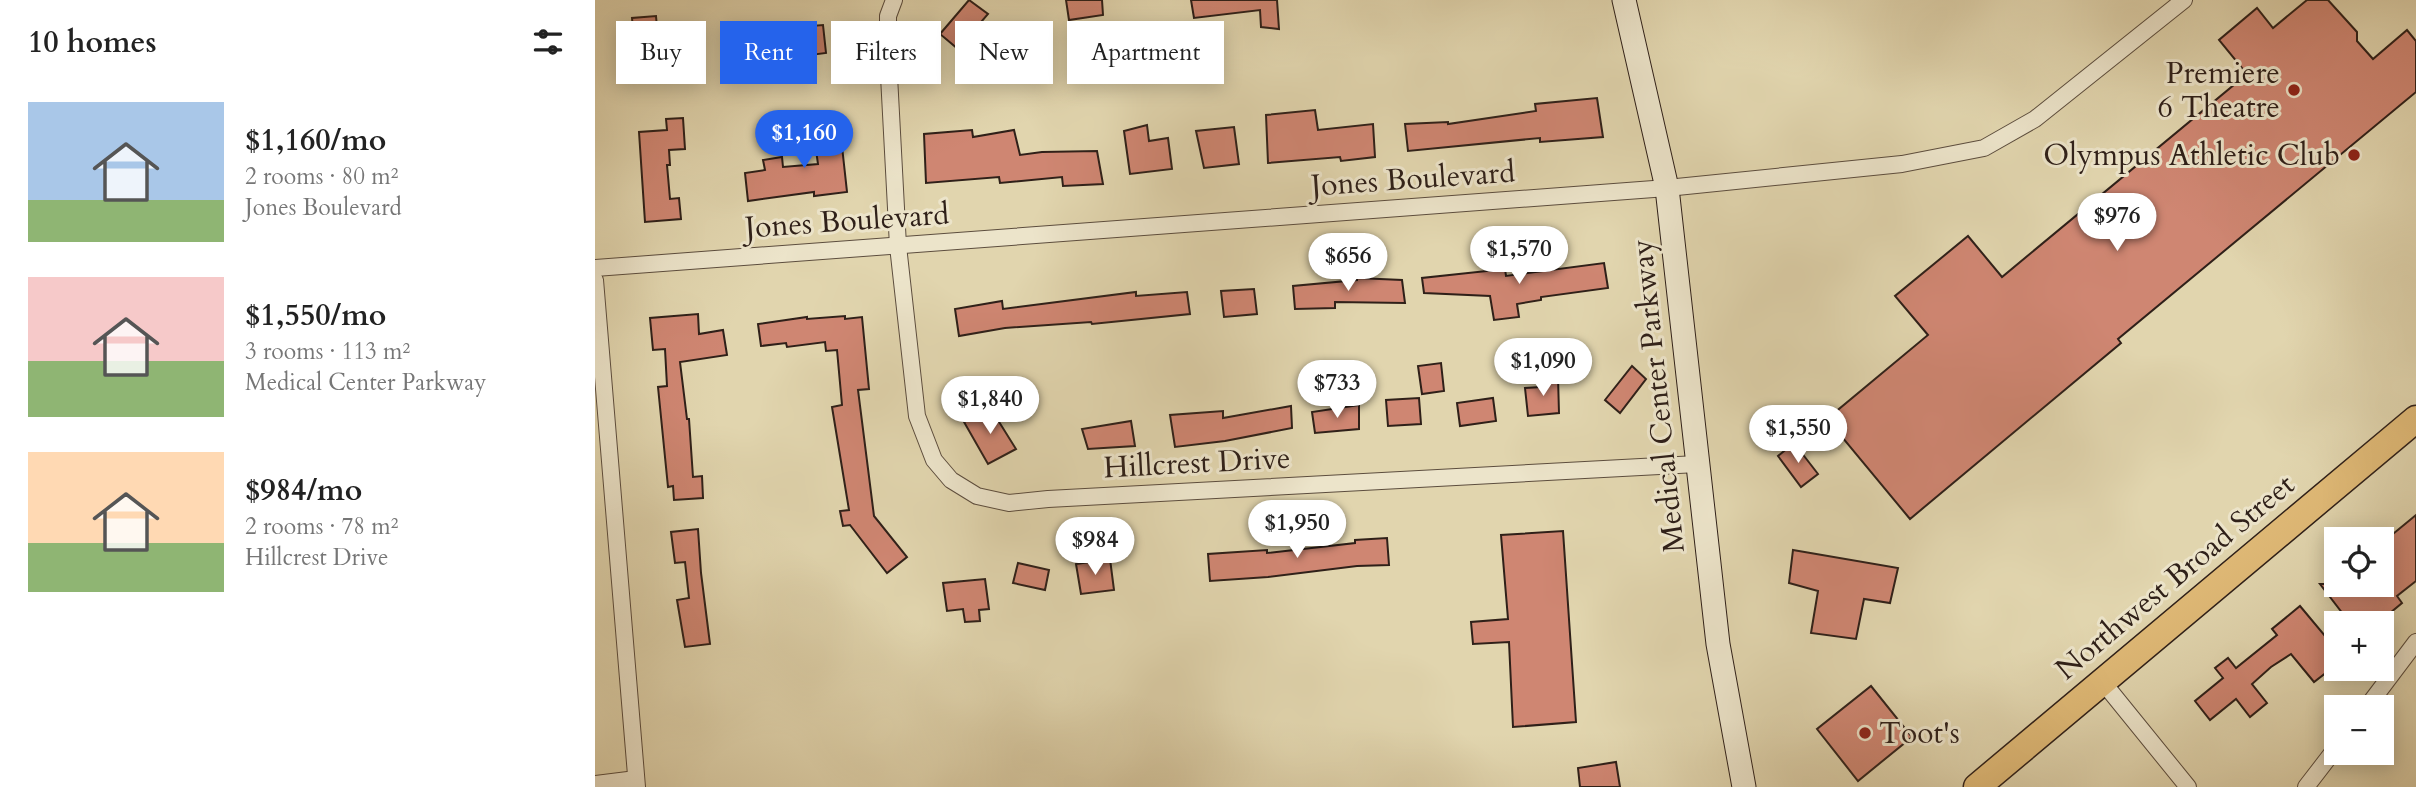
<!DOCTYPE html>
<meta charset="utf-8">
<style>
:root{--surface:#fff;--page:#f6f6f6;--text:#222;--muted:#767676;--accent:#2563eb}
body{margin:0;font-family:Cardo,serif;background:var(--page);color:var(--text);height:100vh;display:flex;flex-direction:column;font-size:26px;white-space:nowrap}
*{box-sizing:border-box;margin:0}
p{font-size:23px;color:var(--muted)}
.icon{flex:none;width:38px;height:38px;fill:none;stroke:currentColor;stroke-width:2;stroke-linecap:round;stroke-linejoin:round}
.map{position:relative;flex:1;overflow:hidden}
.panel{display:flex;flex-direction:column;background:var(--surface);width:595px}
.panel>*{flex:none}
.guide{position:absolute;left:21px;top:21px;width:665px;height:63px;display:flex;gap:14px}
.fabs{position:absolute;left:1729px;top:527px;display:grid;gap:14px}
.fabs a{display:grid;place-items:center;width:70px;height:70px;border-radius:0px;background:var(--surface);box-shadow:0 4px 18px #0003;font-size:35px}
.price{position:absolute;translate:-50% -60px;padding:0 16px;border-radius:24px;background:#fff;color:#222;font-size:23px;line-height:46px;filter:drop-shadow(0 2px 4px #0008)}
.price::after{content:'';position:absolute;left:50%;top:42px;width:21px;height:16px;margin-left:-10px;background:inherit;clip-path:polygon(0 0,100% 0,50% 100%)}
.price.active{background:var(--accent);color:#fff}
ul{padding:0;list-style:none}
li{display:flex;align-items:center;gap:21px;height:175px;padding:0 28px}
li span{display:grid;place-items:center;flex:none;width:196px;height:140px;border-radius:0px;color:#555}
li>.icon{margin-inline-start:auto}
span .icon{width:84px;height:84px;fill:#fffc;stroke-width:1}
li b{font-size:30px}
h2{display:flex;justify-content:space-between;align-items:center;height:84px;padding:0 28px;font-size:30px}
.tag{padding:0 24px;border-radius:0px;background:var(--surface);box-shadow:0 4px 18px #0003;font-size:24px;line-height:63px}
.tag.active{background:var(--accent);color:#fff}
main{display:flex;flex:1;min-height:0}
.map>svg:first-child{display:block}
.building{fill:#cf8672;stroke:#2f2019;stroke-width:2}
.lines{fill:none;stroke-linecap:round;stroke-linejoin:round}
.street-casing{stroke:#5c4d3e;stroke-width:18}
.secondary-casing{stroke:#2f2019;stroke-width:25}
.primary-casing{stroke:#2f2019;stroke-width:29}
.street{stroke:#ece4ca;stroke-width:16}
.secondary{stroke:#ece4ca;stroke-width:23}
.primary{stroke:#e0ba77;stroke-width:26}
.poi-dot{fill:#8f2418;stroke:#ece4ca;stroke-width:2.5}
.labels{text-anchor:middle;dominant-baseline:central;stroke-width:6;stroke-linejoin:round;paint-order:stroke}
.poi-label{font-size:30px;fill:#2f2019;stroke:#ece4ca;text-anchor:end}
.street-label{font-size:30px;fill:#2f2019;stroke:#ece4ca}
</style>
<main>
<section class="panel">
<h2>10 homes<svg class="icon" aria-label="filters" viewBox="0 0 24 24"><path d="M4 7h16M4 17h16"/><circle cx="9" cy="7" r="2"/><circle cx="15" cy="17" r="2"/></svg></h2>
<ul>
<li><span style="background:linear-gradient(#a9c7e8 70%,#8fb573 0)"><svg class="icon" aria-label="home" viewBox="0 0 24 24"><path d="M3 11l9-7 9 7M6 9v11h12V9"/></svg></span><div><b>$1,160/mo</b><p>2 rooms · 80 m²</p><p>Jones Boulevard</p></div></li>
<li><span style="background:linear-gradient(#f6c9c9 60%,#8fb573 0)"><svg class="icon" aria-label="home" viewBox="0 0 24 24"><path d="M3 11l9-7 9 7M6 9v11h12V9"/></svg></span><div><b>$1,550/mo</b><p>3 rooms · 113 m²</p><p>Medical Center Parkway</p></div></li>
<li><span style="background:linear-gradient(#ffd9b3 65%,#8fb573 0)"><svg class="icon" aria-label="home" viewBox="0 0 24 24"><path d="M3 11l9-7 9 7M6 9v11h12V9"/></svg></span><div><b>$984/mo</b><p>2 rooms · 78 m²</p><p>Hillcrest Drive</p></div></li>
</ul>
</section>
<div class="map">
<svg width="1821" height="787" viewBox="0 0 1821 787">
<rect width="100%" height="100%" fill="#e1d5ae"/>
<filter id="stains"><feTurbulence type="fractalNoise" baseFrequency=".00286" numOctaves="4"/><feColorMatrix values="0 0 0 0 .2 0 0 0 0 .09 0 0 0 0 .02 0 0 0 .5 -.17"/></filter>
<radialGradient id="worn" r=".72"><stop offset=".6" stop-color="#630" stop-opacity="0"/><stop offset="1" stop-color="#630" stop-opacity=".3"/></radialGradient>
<!-- building -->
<g class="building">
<path d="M 374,0 L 393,14 L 363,49 L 345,34 Z"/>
<path d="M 471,0 L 507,0 L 508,15 L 474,20 Z"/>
<path d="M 596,0 L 682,0 L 684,29 L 666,27 L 665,10 L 599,18 Z"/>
<path d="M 1712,0 L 1733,0 L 1762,32 L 1762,41 L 1778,59 L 1812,30 L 1821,41 L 1821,92 L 1523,339 L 1526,343 L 1315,519 L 1232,419 L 1333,335 L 1300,296 L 1373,236 L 1407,277 L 1652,74 L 1624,40 L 1662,8 L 1678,28 Z"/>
<path d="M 61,16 L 65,63 L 41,65 L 37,18 Z"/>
<path d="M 228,25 L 231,53 L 208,56 L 204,27 Z"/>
<path d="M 1002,98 L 1008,137 L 945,142 L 945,138 L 813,151 L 810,124 L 853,122 L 853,124 L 941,111 L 940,104 Z"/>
<path d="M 720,110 L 723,130 L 778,124 L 780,157 L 746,161 L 745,157 L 673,163 L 671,115 Z"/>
<path d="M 88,118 L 90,149 L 74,150 L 75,165 L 72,165 L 75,199 L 84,198 L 86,219 L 50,222 L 44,132 L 72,130 L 71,119 Z"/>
<path d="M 244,119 L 252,192 L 219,196 L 219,192 L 153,201 L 150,173 L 170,170 L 168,160 L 187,157 L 188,167 L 223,164 L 217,122 Z"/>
<path d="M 552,125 L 554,141 L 573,138 L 577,169 L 535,174 L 529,131 Z"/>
<path d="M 639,127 L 644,164 L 609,168 L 601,131 Z"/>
<path d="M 377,130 L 378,137 L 419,130 L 425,155 L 447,152 L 502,151 L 508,184 L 468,186 L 467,177 L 405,183 L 404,177 L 331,183 L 329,134 Z"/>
<path d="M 1009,263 L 1013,288 L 946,297 L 946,300 L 922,304 L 924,317 L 899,320 L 895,296 L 829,293 L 827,278 L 910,269 L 911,276 Z"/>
<path d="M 762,278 L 807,280 L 810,303 L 740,302 L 740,308 L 700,309 L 698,286 L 762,280 Z"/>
<path d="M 659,289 L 662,314 L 629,317 L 626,291 Z"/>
<path d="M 541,292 L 541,296 L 592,292 L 595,314 L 497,324 L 496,322 L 410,328 L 364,336 L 360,309 L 407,301 L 408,309 Z"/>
<path d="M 103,314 L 104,334 L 128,330 L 132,355 L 85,362 L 92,419 L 94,419 L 98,477 L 107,476 L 108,498 L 79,500 L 78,486 L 73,487 L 63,387 L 72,386 L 70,349 L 58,350 L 55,318 Z"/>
<path d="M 250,316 L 250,319 L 267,317 L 274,389 L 263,390 L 279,516 L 312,557 L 292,573 L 255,525 L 248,526 L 245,511 L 254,510 L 237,407 L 247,405 L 242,350 L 231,351 L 230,342 L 192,347 L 191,343 L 166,346 L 163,324 L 212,317 L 212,319 Z"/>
<path d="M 846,363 L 849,391 L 827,394 L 823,366 Z"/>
<path d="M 1037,366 L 1051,379 L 1025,413 L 1010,400 Z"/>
<path d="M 963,377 L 964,413 L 933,416 L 930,388 L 946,387 L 946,379 Z"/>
<path d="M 824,398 L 826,424 L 793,426 L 791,400 Z"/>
<path d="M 898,398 L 901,421 L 865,426 L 862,403 Z"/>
<path d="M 764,405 L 764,429 L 720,433 L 717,412 Z"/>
<path d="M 696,406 L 697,428 L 630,441 L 580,447 L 575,415 L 628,411 L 628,418 Z"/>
<path d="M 396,409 L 421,449 L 393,464 L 369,422 Z"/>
<path d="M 536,421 L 540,446 L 493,449 L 487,429 Z"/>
<path d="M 1199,443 L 1223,474 L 1206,487 L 1183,456 Z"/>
<path d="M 1821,515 L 1821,581 L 1802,596 L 1807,603 L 1783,623 L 1755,623 L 1725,584 L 1787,584 L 1787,543 Z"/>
<path d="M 103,529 L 106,573 L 115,644 L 90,647 L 82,600 L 94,598 L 90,562 L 80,563 L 76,532 Z"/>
<path d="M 968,531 L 981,722 L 918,727 L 914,642 L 878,644 L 876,622 L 913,619 L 906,535 Z"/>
<path d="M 792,538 L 794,565 L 762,566 L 673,577 L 615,581 L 613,554 L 672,550 L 672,553 L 760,543 L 760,540 Z"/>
<path d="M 1198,550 L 1303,568 L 1295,603 L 1269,599 L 1261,639 L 1216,633 L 1223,591 L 1194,583 Z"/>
<path d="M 515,559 L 519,590 L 486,594 L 481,564 Z"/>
<path d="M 423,563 L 454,570 L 450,590 L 418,583 Z"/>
<path d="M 390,579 L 394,609 L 384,610 L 385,621 L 370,622 L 368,609 L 352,611 L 348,583 Z"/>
<path d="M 1705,606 L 1741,649 L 1741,665 L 1719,682 L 1696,654 L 1676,667 L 1657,684 L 1672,703 L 1655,717 L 1641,699 L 1615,720 L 1600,701 L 1628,678 L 1620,668 L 1633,658 L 1641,668 L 1682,635 L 1677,629 Z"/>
<path d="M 1276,686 L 1317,737 L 1263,781 L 1222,729 Z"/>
<path d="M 1021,762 L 1025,787 L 985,787 L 983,768 Z"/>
</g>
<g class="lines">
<defs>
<g id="street">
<path d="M 299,0 L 293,16 L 293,57 L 303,246 L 322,416 L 339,460 L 356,480 L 382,496 L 414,503 L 453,499 L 1102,464"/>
<path d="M 0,268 L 1072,188 L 1307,164 L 1389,148 L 1440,119 L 1589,0"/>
<path d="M 0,280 L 42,787"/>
<path d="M 1507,681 L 1593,787"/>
<path d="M 1772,707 L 1821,642"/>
<path d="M 0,784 L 41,779"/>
<path d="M 1711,787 L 1741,748"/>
</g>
<path id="secondary" d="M 1029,0 L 1072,188 L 1123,644 L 1149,787"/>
<path id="primary" d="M 1382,787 L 1821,419"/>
</defs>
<!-- street casing -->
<use href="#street" class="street-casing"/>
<!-- secondary casing -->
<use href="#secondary" class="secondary-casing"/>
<!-- primary casing -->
<use href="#primary" class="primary-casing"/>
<!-- street -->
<use href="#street" class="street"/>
<!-- secondary -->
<use href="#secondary" class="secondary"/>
<!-- primary -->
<use href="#primary" class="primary"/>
</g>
<!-- markers -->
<g class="poi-dot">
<circle cx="1699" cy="90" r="7"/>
<circle cx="1759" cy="155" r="7"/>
<circle cx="1270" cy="733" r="7"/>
</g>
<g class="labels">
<!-- poi labels -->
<g class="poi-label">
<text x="1685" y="73">Premiere<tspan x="1685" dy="34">6 Theatre</tspan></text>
<text x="1745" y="155">Olympus Athletic Club</text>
<text x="1284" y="733" text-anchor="start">Toot's</text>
</g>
<!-- street labels -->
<g class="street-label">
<text transform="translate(818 179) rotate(-4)">Jones Boulevard</text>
<text transform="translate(252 221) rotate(-4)">Jones Boulevard</text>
<text transform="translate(1063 396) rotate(-96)">Medical Center Parkway</text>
<text transform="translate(602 463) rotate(-3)">Hillcrest Drive</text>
<text transform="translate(1580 577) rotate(-40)">Northwest Broad Street</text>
</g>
</g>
<rect width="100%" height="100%" filter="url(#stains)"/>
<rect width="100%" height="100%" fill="url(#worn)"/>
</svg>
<div class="fabs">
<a><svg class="icon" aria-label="locate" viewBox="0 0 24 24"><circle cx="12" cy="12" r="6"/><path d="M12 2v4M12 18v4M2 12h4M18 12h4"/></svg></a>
<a>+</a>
<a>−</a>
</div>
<b class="price active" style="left:209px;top:170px">$1,160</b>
<b class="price" style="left:1522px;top:253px">$976</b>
<b class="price" style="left:924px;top:286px">$1,570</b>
<b class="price" style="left:753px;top:293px">$656</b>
<b class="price" style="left:948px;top:398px">$1,090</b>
<b class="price" style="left:742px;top:420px">$733</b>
<b class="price" style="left:395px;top:436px">$1,840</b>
<b class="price" style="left:1203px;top:465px">$1,550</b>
<b class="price" style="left:702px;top:560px">$1,950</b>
<b class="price" style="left:500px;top:577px">$984</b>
<div class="guide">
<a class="tag">Buy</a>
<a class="tag active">Rent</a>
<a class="tag">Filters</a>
<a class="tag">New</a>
<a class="tag">Apartment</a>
</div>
</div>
</main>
